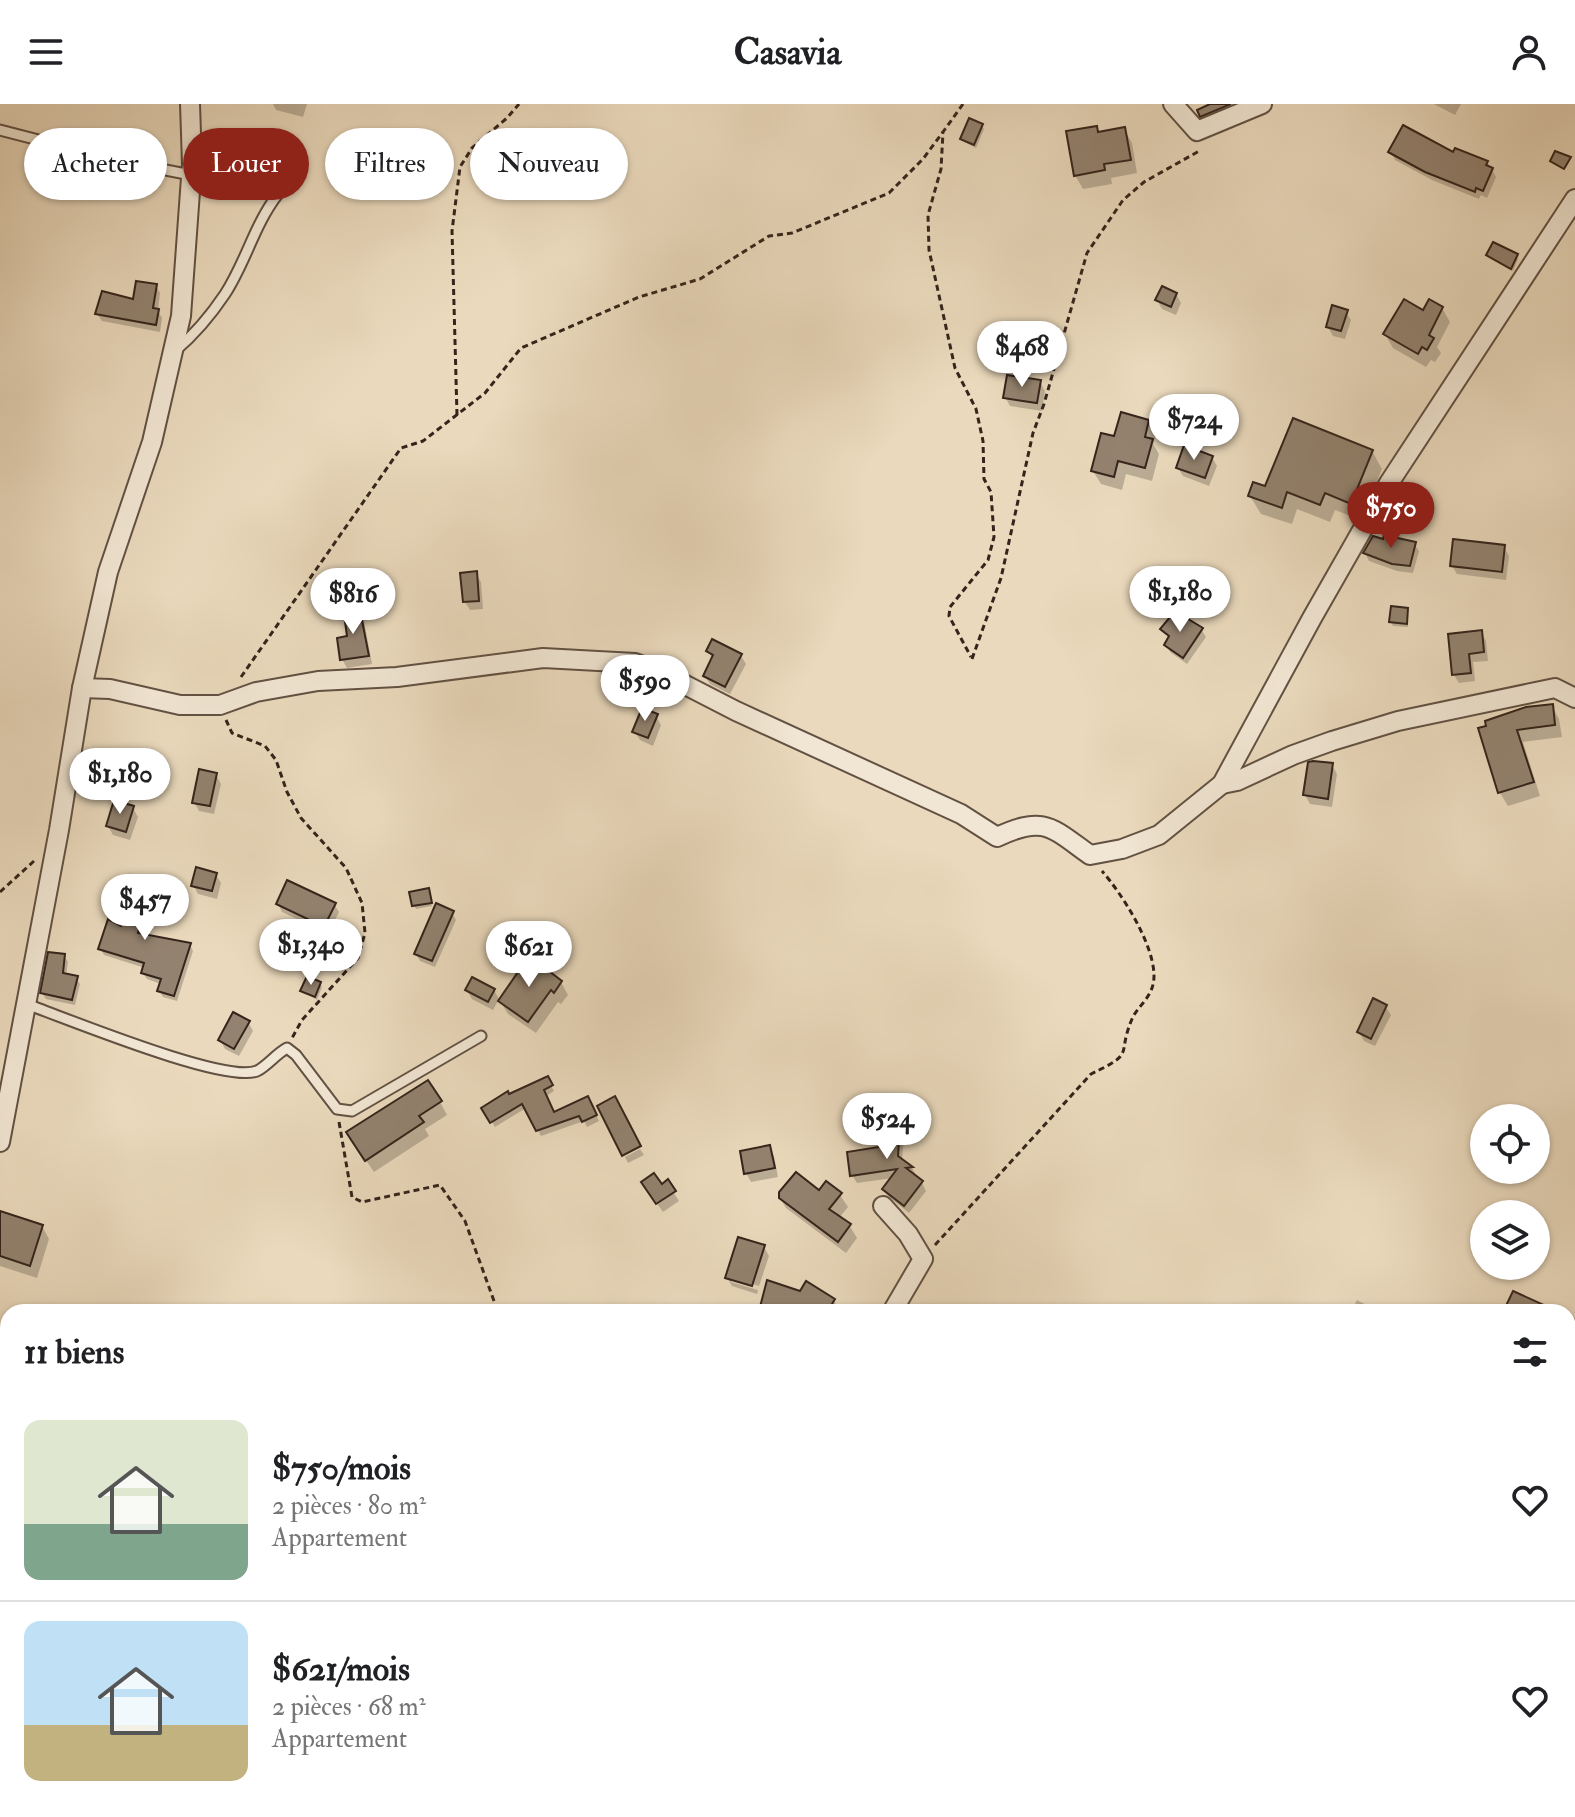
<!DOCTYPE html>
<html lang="fr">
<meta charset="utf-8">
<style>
:root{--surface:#fff;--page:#f6f6f6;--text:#202124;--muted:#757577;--line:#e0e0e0;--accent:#8f2418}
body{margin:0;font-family:"IM FELL Double Pica",serif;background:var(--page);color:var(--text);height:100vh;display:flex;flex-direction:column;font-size:30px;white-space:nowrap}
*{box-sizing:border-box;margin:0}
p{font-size:26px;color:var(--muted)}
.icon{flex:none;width:44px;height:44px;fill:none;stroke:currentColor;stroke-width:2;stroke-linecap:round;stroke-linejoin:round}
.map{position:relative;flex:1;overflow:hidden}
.side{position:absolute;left:0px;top:1200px;width:1576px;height:514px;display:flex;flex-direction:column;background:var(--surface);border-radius:24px 24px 0 0;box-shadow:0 2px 6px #0004}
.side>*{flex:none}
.banner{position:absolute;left:24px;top:24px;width:800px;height:72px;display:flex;gap:16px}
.fabs{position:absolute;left:1470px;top:1000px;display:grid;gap:16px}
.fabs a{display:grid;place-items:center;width:80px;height:80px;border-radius:50%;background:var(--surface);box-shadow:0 2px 6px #0004;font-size:40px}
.price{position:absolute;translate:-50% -68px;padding:0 18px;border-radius:28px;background:#fff;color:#222;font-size:26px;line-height:52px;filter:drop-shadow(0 2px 4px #0008)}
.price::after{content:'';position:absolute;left:50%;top:48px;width:24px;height:18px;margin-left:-12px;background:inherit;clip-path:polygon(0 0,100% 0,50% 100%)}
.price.on{background:var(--accent);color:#fff}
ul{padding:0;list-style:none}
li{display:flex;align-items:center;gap:24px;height:200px;padding:0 24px}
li+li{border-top:2px solid var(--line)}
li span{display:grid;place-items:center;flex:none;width:224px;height:160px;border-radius:16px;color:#555}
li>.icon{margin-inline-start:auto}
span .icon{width:96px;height:96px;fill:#fffc;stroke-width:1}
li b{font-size:34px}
h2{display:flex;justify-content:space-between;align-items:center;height:96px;padding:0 24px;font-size:34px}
.chip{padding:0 28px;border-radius:36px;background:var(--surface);box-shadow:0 2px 6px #0004;font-size:28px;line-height:72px}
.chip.on{background:var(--accent);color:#fff}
header{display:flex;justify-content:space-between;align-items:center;height:104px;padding:0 24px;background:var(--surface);font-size:36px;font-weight:700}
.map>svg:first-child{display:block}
.shadow{fill:#0003}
.building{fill:#93826f;stroke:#35241b;stroke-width:2}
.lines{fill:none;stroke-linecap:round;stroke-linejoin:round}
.lane-casing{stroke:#625143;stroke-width:13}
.street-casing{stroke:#625143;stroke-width:22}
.path{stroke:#35241b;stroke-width:3;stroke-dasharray:6 4;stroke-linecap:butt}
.lane{stroke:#f1e6d3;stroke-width:9}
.street{stroke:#f1e6d3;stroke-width:18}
</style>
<header><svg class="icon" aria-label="menu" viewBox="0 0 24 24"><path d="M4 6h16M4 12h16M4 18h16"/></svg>Casavia<svg class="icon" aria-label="person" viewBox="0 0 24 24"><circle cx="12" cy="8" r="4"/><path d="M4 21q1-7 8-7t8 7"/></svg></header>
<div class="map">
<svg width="1575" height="1713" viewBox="0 0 1575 1713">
<rect width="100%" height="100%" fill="#ead9bc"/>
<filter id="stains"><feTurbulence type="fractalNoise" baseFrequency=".0025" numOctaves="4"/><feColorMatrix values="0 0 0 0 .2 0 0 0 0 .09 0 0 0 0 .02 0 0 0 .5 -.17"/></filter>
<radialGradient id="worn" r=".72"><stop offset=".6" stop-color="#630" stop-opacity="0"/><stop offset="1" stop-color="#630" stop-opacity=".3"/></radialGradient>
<!-- shadow -->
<g class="shadow">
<path d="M 273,0 L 307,0 L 303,13 L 276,6 Z"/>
<path d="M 1216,0 L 1221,8 L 1204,15 L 1200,7 Z"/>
<path d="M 1434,0 L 1461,0 L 1455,11 Z"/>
<path d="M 982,22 L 984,25 L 976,44 L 964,38 L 962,35 Z"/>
<path d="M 1096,24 L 1099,30 L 1124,25 L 1132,39 L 1137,69 L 1111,74 L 1112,80 L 1083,85 L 1075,71 Z"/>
<path d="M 288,42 L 293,51 L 278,89 L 253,79 L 248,70 Z"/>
<path d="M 1391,48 L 1454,51 L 1487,58 L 1496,73 L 1487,94 L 1481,91 L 1479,95 L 1432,76 L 1395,56 Z"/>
<path d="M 1488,151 L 1516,152 L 1518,155 L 1513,167 Z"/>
<path d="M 156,182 L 160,189 L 158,207 L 162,214 L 160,228 L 102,217 L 97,210 L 134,198 Z"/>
<path d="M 1176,190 L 1181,199 L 1176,211 L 1162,205 L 1157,196 Z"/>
<path d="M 1442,204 L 1450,218 L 1437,243 L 1441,249 L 1435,258 L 1431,256 L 1426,263 L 1393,244 L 1385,230 L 1423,209 Z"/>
<path d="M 1346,208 L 1351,216 L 1345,235 L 1333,232 L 1328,223 Z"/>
<path d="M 1040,278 L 1045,287 L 1042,307 L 1010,302 L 1005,293 Z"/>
<path d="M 1148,317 L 1156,331 L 1153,340 L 1159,350 L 1152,377 L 1126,370 L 1122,386 L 1101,380 L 1093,367 L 1116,335 Z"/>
<path d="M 1372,347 L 1382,365 L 1361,416 L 1335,406 L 1330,418 L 1297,405 L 1292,420 L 1261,410 L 1250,392 Z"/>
<path d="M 1212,353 L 1217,362 L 1209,382 L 1183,372 L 1178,364 Z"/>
<path d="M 1414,440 L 1419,447 L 1413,469 L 1397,467 L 1369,457 L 1365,449 Z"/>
<path d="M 1504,443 L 1509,452 L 1506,476 L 1457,470 L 1452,462 Z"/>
<path d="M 476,470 L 481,478 L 483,505 L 470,506 L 465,498 Z"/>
<path d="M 358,503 L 363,512 L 372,560 L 347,564 L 342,555 Z"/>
<path d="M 1407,506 L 1408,523 L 1393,522 L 1391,518 Z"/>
<path d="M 1163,525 L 1201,525 L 1206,533 L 1187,560 L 1170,548 L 1166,541 L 1170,535 Z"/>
<path d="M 1481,528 L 1486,537 L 1488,557 L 1473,558 L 1475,577 L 1459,579 L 1454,571 Z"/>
<path d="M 708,547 L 741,552 L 746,560 L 730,590 L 710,580 L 705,572 L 713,556 Z"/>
<path d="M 1552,602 L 1559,615 L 1562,633 L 1523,638 L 1540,692 L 1508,702 L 1500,689 L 1480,626 Z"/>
<path d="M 656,612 L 661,621 L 653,642 L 640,636 L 634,627 Z"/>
<path d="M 1332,661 L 1337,670 L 1332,703 L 1310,700 L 1305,691 Z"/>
<path d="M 216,671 L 221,680 L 214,710 L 199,707 L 194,698 Z"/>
<path d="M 133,704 L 138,713 L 130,736 L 113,731 L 108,722 Z"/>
<path d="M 216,771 L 221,779 L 217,795 L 198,790 L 193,781 Z"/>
<path d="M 148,776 L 151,782 L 141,832 L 190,841 L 193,847 L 177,897 L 163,893 L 159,886 L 161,880 L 147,875 L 143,869 L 145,864 L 104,851 L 100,844 L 122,825 Z"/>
<path d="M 428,787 L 432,802 L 416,805 L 414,801 Z"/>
<path d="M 278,800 L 334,800 L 339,808 L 328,830 L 282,808 Z"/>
<path d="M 452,809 L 456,816 L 435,863 L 420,857 L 416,850 Z"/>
<path d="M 64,852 L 68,858 L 66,872 L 76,874 L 80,880 L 75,901 L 46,895 L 42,889 Z"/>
<path d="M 561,878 L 568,891 L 561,900 L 558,898 L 536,929 L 508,910 L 500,897 Z"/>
<path d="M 320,880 L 322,883 L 317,896 L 303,887 Z"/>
<path d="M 467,886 L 494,886 L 499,895 L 493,906 L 472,895 Z"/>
<path d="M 1385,902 L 1391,911 L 1375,942 L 1364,937 L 1359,928 Z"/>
<path d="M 248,918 L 253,927 L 239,952 L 225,945 L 220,936 Z"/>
<path d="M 547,975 L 554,987 L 545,993 L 553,1010 L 591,1000 L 599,1017 L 587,1023 L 584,1017 L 541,1032 L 526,1004 L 495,1023 L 484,1004 Z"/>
<path d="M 440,998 L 447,1011 L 425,1025 L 429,1032 L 374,1068 L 356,1042 Z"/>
<path d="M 900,1009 L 905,1017 L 902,1057 L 912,1064 L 916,1071 L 912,1071 L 922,1079 L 926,1087 L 909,1109 L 889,1093 L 884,1085 L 893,1074 L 857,1079 L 852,1071 L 881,1045 Z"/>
<path d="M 769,1043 L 774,1052 L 778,1073 L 751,1078 L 746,1069 Z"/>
<path d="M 640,1045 L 644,1051 L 628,1059 L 625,1053 Z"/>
<path d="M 796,1070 L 819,1088 L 840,1091 L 848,1103 L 839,1114 L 849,1121 L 857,1134 L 846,1149 L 786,1104 L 779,1092 Z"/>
<path d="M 667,1078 L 679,1097 L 663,1108 L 648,1087 Z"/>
<path d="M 0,1110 L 42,1122 L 49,1135 L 37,1174 L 0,1162 Z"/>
<path d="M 764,1143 L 769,1152 L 759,1182 L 731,1173 L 731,1178 L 758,1186 L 757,1190 L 732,1182 L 727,1173 Z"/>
<path d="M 1357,1196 L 1374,1205 L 1376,1208 L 1351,1208 Z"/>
<path d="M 834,1197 L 840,1208 L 765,1208 L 762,1203 Z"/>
<path d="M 1568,1211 L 1575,1214 L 1575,1244 L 1568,1240 Z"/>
<path d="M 1410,1706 L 1471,1706 L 1476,1713 L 1414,1713 Z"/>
</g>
<!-- building -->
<g class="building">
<path d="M 1210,0 L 1231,0 L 1200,13 L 1197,6 Z"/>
<path d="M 969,14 L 983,20 L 974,41 L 960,35 Z"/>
<path d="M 1403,21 L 1453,48 L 1455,44 L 1488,57 L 1486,61 L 1493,64 L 1483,87 L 1476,84 L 1475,88 L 1425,68 L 1388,48 Z"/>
<path d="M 1097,22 L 1098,28 L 1125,23 L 1131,56 L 1104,60 L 1105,66 L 1074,72 L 1066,27 Z"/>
<path d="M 261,30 L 289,40 L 273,81 L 246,70 Z"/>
<path d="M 1555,47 L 1571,53 L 1564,65 L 1550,57 Z"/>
<path d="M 1493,138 L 1518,150 L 1511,165 L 1486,151 Z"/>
<path d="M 136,177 L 157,180 L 153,204 L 159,205 L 156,221 L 95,210 L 102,187 L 133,195 Z"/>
<path d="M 1162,182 L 1177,189 L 1171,203 L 1155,196 Z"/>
<path d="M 1404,195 L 1423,206 L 1429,195 L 1443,203 L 1429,231 L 1434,234 L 1427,246 L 1422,243 L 1418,250 L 1383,230 Z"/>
<path d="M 1332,201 L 1348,206 L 1341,227 L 1326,223 Z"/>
<path d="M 1007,271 L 1041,276 L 1037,299 L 1003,294 Z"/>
<path d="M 1121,308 L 1149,316 L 1145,333 L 1153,335 L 1145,364 L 1118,357 L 1114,373 L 1091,367 L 1101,329 L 1114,332 Z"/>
<path d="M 1293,314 L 1373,346 L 1351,400 L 1325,389 L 1320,401 L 1287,388 L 1282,404 L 1248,392 L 1253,378 L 1265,382 Z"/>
<path d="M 1184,341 L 1213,352 L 1205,374 L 1176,364 Z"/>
<path d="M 1384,431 L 1416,438 L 1410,462 L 1392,460 L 1363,449 L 1373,432 L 1383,435 Z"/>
<path d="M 1453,435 L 1505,441 L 1502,468 L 1450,462 Z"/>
<path d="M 477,467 L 479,497 L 463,498 L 460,469 Z"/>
<path d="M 359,501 L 369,552 L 340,556 L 337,534 L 347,532 L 343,503 Z"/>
<path d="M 1391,502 L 1408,504 L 1407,520 L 1389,518 Z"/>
<path d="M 1175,507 L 1203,524 L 1183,554 L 1164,541 L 1169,532 L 1160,525 Z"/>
<path d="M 1482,526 L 1484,548 L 1469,550 L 1471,569 L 1452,571 L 1448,530 Z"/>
<path d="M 712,535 L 742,550 L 725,583 L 703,572 L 713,551 L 706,547 Z"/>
<path d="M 1553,600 L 1555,621 L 1517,626 L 1534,678 L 1498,689 L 1478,624 L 1486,622 L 1485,617 L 1526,603 Z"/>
<path d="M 642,604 L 658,610 L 648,634 L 632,628 Z"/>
<path d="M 1313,657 L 1333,659 L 1328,695 L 1303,691 L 1308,658 Z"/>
<path d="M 199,665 L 217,669 L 210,702 L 192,699 Z"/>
<path d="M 114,696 L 134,702 L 126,728 L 106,722 Z"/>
<path d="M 196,763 L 217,769 L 212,787 L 191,782 Z"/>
<path d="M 130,771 L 149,774 L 138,829 L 191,839 L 174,892 L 157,887 L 161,875 L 141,869 L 144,859 L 98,845 L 108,815 L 121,822 Z"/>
<path d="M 287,776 L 336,799 L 324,823 L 276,800 Z"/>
<path d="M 429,784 L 432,799 L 412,802 L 409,788 Z"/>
<path d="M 436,799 L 454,807 L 432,857 L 414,850 Z"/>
<path d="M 48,848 L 65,850 L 63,869 L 78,872 L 72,896 L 40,889 Z"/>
<path d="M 529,852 L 562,877 L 554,889 L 551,886 L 528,918 L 498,897 Z"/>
<path d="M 307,872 L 321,878 L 315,893 L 300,887 Z"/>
<path d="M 472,873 L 495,885 L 488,898 L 465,886 Z"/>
<path d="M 1373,894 L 1387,901 L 1371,935 L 1357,928 Z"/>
<path d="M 233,908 L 250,917 L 234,945 L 218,936 Z"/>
<path d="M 548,972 L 553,981 L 544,986 L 554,1008 L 588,992 L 597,1011 L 582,1018 L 579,1012 L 536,1027 L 522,1000 L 490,1019 L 481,1004 L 508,987 L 509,990 Z"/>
<path d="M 428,976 L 442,997 L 419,1012 L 424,1018 L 365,1057 L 346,1028 Z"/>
<path d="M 615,992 L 641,1042 L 622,1052 L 597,1002 Z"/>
<path d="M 884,1006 L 901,1007 L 898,1052 L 913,1063 L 906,1064 L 923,1077 L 904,1102 L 882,1085 L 897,1065 L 850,1072 L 847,1048 L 879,1043 Z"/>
<path d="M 770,1041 L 775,1064 L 744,1070 L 740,1047 Z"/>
<path d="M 796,1068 L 819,1086 L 826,1077 L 842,1089 L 829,1105 L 851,1120 L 838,1138 L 779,1094 L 779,1088 Z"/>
<path d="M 654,1069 L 662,1080 L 668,1075 L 676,1087 L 656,1100 L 641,1078 Z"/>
<path d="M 0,1107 L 43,1121 L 30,1162 L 0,1152 Z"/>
<path d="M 738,1133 L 765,1141 L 752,1182 L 725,1174 Z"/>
<path d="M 767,1176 L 800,1187 L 806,1177 L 835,1195 L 827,1208 L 779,1208 L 760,1203 Z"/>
<path d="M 1513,1187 L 1559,1208 L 1503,1208 Z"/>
</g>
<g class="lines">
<defs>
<g id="lane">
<path d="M 0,26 L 120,57 L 191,71"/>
<path d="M 175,247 C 194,231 211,211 225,190 C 246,158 254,121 278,90"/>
<path d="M 26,900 C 66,914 225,980 257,967 C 267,962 276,950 287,944 L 296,951 L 337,1005 L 352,1007 L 481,932"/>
</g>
<g id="street">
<path d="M 1173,0 L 1197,27 L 1262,0"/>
<path d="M 82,584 L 110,585 L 180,601 L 220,601 L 256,588 L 318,577 L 397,573 L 543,554 L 635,559 L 664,570 L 736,607 L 961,710 L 997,733 C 1044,711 1051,723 1090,751 L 1122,745 L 1159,731 L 1222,680 L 1312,514 L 1389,379 L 1575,95"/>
<path d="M 1222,680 L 1237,677 L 1293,651 L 1332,637 L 1398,617 L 1555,584 L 1575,594"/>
<path d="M 0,1038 L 59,726 L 82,584 L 108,468 L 152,338 L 181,212 L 192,60 L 190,0"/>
<path d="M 883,1102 L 908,1130 L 923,1155 L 892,1208"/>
<path d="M 453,1713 L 467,1706"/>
</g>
</defs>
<!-- lane casing -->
<use href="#lane" class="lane-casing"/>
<!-- street casing -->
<use href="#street" class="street-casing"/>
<!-- path -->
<g class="path">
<path d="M 963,0 L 943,28 L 941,65 L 928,111 L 929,146 L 955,264 L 976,305 L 983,337 L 984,375 L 991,388 L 994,433 L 988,456 L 950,503 L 949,512 L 971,553"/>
<path d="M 457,311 L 452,127 L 460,63 L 472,44 L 507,14 L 519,0"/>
<path d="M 972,555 L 1001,474 L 1033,329 L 1044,300 L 1087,149 L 1123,96 L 1144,78 L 1201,46"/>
<path d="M 241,573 L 401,344 L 423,337 L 485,289 L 521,244 L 639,193 L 700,175 L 769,132 L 792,129 L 889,89 L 923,55 L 943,28"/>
<path d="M 226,616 L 232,629 L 265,642 L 276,656 L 287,688 L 301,714 L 346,764 L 362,799 L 365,829 L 358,854 L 302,916 L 292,934"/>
<path d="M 0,788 L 34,757"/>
<path d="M 339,1018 L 352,1093 L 362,1098 L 440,1081 L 465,1117 L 498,1208"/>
<path d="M 935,1141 L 1091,970 C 1137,948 1116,953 1132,915 C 1138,901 1154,893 1154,872 C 1154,840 1122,790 1102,767"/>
<path d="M 771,1713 L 776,1706"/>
</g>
<!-- lane -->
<use href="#lane" class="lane"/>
<!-- street -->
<use href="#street" class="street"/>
</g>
<rect width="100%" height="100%" filter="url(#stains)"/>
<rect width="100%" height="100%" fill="url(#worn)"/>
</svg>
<div class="fabs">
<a><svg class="icon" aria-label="locate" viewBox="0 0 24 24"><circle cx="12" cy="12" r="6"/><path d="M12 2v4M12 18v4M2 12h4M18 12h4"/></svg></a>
<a><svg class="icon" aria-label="layers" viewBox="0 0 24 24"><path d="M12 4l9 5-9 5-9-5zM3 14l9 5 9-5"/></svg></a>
</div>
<b class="price" style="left:1022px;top:285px">$468</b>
<b class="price" style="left:1194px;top:358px">$724</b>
<b class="price on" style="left:1391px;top:446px">$750</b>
<b class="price" style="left:1180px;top:530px">$1,180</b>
<b class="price" style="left:353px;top:532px">$816</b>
<b class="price" style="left:645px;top:619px">$590</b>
<b class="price" style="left:120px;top:712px">$1,180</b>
<b class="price" style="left:145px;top:838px">$457</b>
<b class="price" style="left:311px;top:883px">$1,340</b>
<b class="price" style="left:529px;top:885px">$621</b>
<b class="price" style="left:887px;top:1057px">$524</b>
<div class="banner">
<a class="chip">Acheter</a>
<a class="chip on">Louer</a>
<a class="chip">Filtres</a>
<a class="chip">Nouveau</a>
</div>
<section class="side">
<h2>11 biens<svg class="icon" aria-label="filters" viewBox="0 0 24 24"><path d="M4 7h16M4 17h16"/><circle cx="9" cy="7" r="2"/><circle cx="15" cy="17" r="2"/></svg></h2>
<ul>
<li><span style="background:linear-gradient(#dfe7d0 65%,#7fa58c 0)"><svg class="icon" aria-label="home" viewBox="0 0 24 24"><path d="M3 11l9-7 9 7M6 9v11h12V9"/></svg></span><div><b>$750/mois</b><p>2 pièces · 80 m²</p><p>Appartement</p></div><svg class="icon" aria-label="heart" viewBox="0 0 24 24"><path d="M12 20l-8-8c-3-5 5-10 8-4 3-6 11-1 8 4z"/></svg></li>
<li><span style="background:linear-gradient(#bfe0f5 65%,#c2b280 0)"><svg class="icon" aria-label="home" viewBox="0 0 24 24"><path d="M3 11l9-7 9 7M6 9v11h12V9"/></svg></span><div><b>$621/mois</b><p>2 pièces · 68 m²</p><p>Appartement</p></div><svg class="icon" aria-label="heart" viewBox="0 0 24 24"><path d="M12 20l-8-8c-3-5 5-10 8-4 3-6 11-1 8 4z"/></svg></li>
</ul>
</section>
</div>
